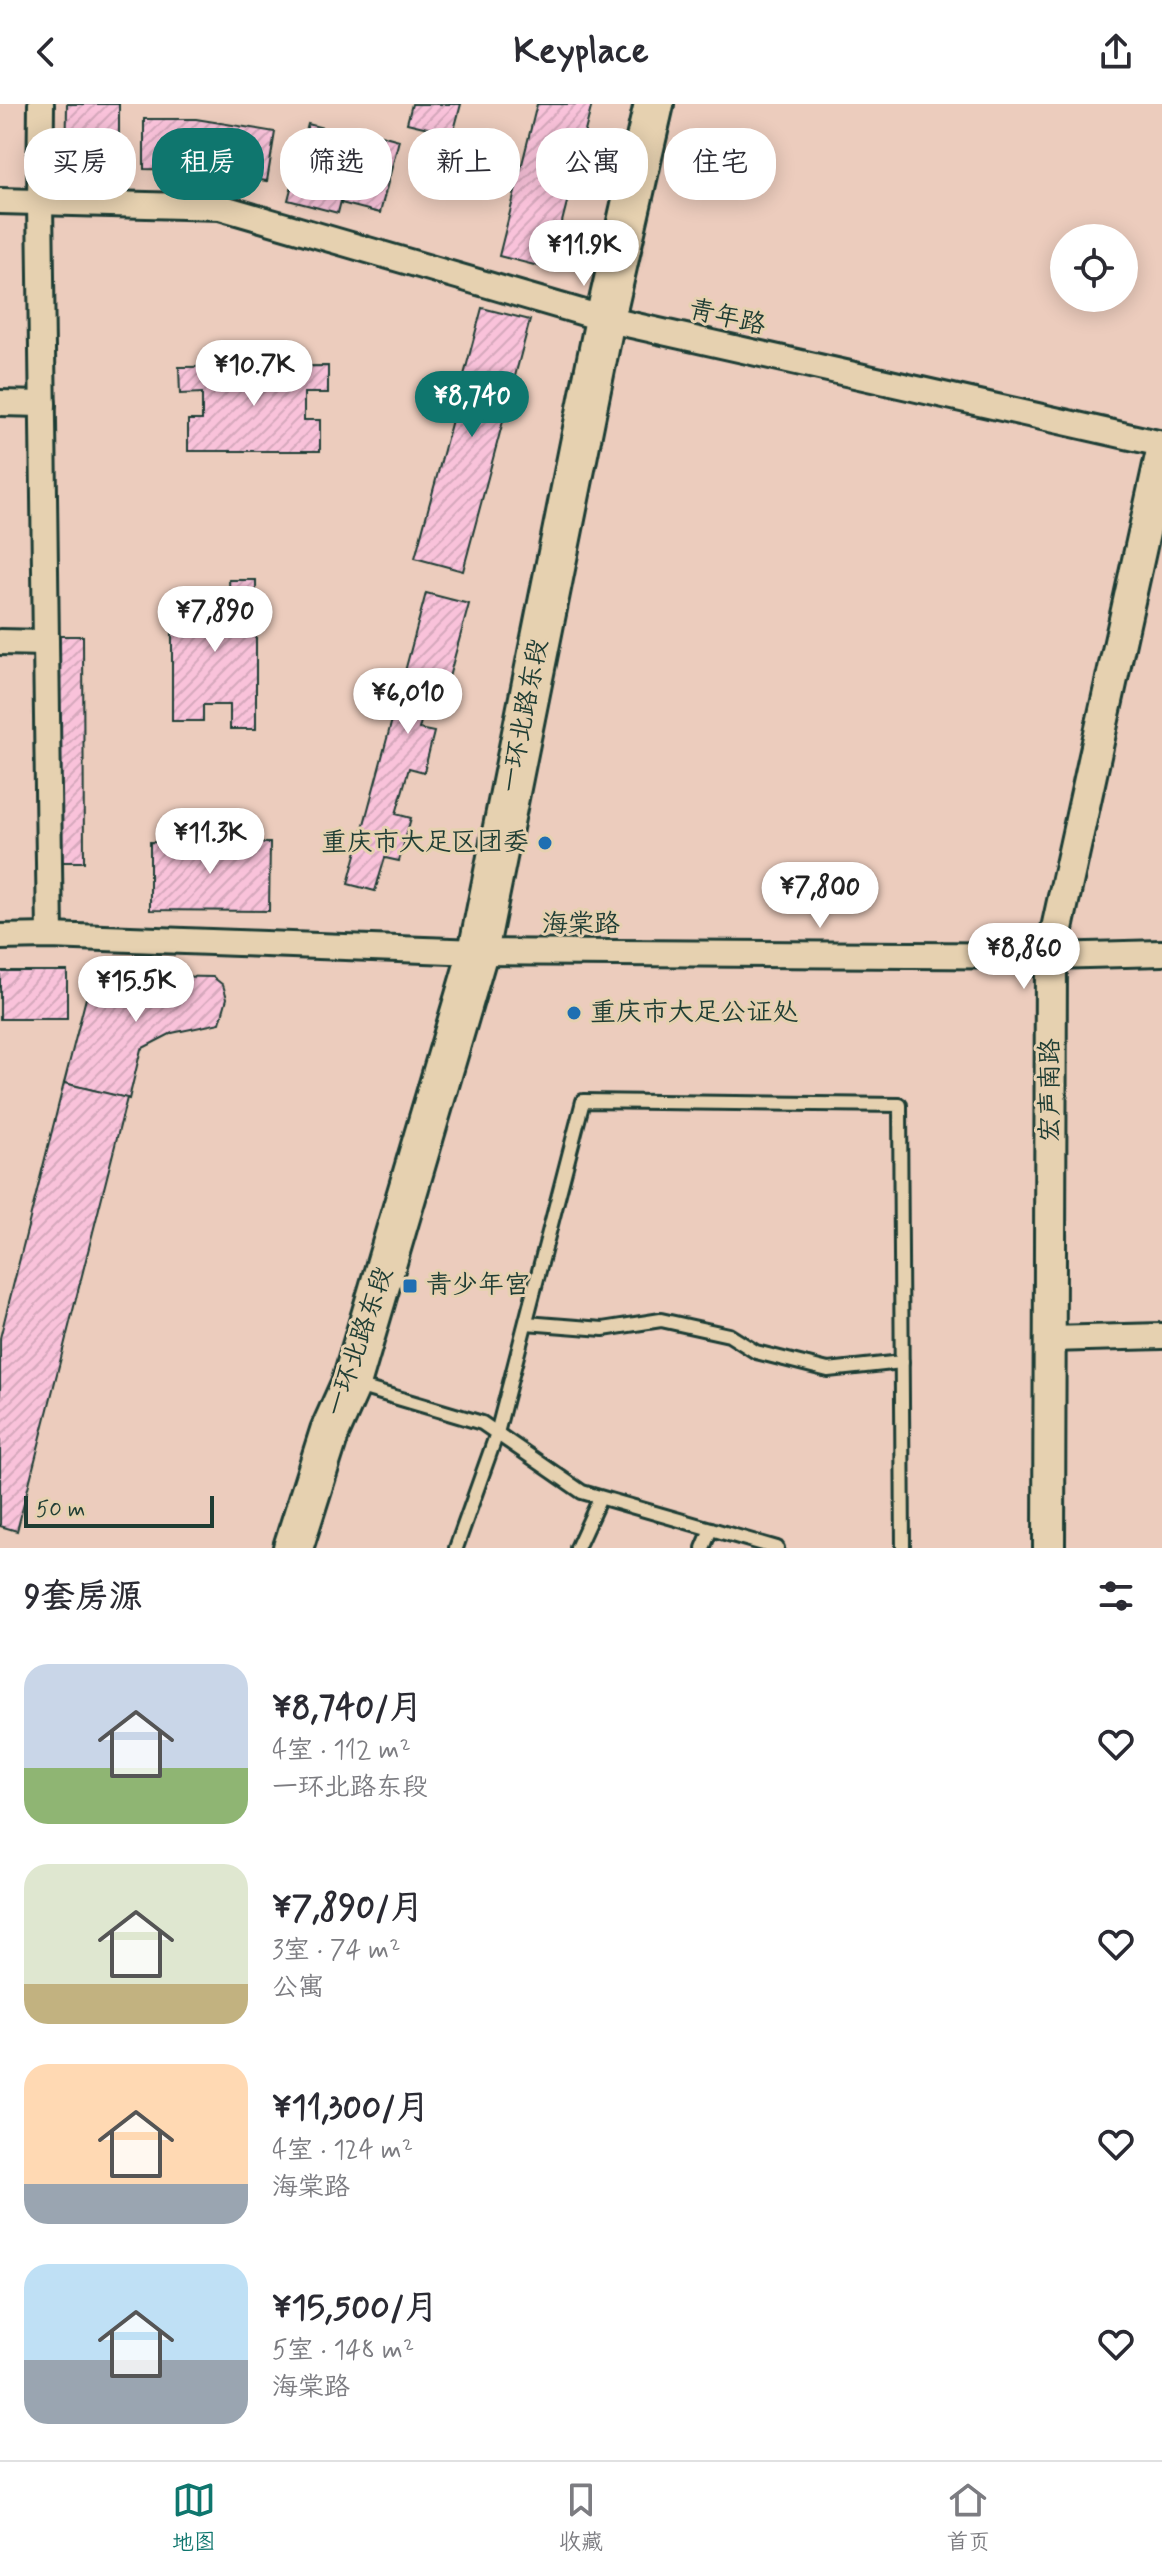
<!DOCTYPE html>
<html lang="zh">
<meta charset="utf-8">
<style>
:root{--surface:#fff;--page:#f7f7f7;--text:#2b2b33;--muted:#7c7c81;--line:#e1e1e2;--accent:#0f766e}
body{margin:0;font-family:Mynerve,"LXGW WenKai TC",sans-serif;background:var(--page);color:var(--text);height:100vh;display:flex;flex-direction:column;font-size:30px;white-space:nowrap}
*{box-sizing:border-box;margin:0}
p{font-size:26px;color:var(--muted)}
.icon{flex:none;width:44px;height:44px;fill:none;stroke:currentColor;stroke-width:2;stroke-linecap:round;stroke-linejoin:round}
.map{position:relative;height:1444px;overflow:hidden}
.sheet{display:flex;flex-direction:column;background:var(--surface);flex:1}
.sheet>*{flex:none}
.banner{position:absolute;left:24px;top:24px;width:1114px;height:72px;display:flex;gap:16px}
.fabs{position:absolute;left:1050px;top:120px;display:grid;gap:16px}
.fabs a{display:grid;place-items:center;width:88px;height:88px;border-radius:50%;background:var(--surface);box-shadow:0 4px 20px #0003;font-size:40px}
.scale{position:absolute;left:24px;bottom:20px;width:190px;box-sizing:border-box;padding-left:8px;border:4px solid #1f3d34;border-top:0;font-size:22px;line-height:28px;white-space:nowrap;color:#1f3d34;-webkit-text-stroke:6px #e6d1b0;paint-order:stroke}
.price{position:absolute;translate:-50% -68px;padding:0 18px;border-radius:28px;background:#fff;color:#222;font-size:26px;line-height:52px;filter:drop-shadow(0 2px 4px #0008)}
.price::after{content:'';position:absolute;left:50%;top:48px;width:24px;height:18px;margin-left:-12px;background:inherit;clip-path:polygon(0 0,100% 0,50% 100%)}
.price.on{background:var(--accent);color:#fff}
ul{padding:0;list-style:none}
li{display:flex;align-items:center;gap:24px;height:200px;padding:0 24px}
li span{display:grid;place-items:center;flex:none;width:224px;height:160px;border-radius:24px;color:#555}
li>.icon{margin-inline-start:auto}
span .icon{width:96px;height:96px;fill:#fffc;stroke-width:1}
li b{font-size:34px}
h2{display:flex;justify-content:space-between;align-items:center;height:96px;padding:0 24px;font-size:34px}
.tag{padding:0 28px;border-radius:32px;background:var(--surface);box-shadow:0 4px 20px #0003;font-size:28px;line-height:72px}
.tag.on{background:var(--accent);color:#fff}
header{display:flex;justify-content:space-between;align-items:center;height:104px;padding:0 24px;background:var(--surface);font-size:36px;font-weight:700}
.dock{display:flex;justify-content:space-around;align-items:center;height:112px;border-top:2px solid var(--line);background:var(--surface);font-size:22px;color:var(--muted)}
.dock a{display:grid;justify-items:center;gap:4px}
.dock .on{color:var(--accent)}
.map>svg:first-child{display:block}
.building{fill:url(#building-hatch);stroke:#1f3d34;stroke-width:2}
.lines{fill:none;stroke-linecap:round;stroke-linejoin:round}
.service-casing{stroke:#1f3d34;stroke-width:18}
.minor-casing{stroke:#1f3d34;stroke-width:30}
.tertiary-casing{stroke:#1f3d34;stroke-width:36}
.primary-casing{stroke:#1f3d34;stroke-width:44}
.service{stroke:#e6d1b0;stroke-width:12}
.minor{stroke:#e6d1b0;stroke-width:24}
.tertiary{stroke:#e6d1b0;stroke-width:30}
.primary{stroke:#e6d1b0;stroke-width:38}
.poi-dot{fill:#1f6fb2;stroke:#e6d1b0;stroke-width:3}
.labels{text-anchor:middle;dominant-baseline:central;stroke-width:6;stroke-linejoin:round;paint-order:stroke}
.street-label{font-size:26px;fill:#1f3d34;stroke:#e6d1b0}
.poi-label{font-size:26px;fill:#1f3d34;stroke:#e6d1b0;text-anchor:start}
</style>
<header><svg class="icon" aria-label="back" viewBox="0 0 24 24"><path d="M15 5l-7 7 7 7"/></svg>Keyplace<svg class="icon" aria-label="share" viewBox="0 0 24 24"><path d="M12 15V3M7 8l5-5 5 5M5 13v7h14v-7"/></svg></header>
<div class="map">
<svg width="1162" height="1444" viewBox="0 0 1162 1444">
<defs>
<pattern id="building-hatch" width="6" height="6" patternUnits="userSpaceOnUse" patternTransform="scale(2)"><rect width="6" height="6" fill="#f9c2da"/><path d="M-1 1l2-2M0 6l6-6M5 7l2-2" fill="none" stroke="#d5a8bc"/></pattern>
</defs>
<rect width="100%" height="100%" fill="#ecccbd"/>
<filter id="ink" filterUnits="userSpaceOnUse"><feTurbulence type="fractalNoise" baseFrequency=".0125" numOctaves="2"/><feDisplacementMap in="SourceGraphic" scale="16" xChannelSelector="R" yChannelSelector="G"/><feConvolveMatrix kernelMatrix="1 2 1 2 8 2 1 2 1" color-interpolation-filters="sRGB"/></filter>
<g filter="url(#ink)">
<!-- building -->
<g class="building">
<path d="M 67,0 L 119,0 L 119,74 L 66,74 Z"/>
<path d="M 412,0 L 461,0 L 453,30 L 407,19 Z"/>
<path d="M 537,0 L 592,0 L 550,165 L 499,152 Z"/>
<path d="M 144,15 L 196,15 L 275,28 L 267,77 L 192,66 L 144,65 Z"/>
<path d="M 308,20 L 357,33 L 338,109 L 288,96 Z"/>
<path d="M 359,25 L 399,36 L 380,109 L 341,99 Z"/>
<path d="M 482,204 L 530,216 L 463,467 L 415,454 Z"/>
<path d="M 328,262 L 328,289 L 304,289 L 304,316 L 320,316 L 320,347 L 188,347 L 188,316 L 202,316 L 202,289 L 180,290 L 179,263 Z"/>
<path d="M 229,476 L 256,476 L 256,625 L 230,625 L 230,601 L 203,601 L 203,617 L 172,617 L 172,485 L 203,485 L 203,498 L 230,498 Z"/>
<path d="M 426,489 L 469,500 L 443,595 L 428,591 L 419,625 L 434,628 L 424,668 L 409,664 L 396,710 L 411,714 L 399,757 L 385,754 L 375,787 L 348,780 Z"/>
<path d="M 53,532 L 83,532 L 84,758 L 55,758 Z"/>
<path d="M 150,738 L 270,739 L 269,807 L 150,806 Z"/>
<rect x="0" y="867" width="67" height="48"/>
<path d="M 92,871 L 213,873 L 223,881 L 227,894 L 220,919 L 172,929 L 141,945 L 129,995 L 64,979 Z"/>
<path d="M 64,979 L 127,994 L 17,1427 L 0,1422 L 0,1234 Z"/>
</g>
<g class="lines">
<defs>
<g id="service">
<path d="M 526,1219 L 603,1225 L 661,1216 L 729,1231 L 756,1248 L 828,1266 L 902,1258"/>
<path d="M 354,1281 L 482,1319 L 582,1388 L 777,1444"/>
<path d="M 456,1444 L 497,1329 L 583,997 L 900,1001 L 903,1444"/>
<path d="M 577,1444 L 600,1394"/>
<path d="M 703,1444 L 711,1425"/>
</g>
<g id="minor">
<path d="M 41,0 L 40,99 L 50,832"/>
<path d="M 0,97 L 220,103 L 605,215 L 1162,340"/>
<path d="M 0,299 L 43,300"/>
<path d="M 0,538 L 46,539"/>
<path d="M 0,833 L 50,832 L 478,848 L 1051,852 L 1162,849"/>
<path d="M 1050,1235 L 1162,1232"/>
</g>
<path id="tertiary" d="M 1049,1444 L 1051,852 L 1162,347"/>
<path id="primary" d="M 293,1444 L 330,1327 L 351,1280 L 478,848 L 605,215 L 654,0"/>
</defs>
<!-- service casing -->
<use href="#service" class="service-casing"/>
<!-- minor casing -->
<use href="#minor" class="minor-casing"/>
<!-- tertiary casing -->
<use href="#tertiary" class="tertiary-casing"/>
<!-- primary casing -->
<use href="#primary" class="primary-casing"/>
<!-- service -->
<use href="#service" class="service"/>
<!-- minor -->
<use href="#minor" class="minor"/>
<!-- tertiary -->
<use href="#tertiary" class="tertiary"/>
<!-- primary -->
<use href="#primary" class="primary"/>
</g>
</g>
<!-- markers -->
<g class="poi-dot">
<circle cx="545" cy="739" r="8"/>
<circle cx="574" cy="909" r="8"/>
<rect x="402" y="1174" width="16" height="16" rx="4"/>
</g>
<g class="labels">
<!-- street labels -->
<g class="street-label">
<text transform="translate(727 214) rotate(13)">青年路</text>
<text transform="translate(525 612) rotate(-79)">一环北路东段</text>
<text x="581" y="821">海棠路</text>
<text transform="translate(1051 986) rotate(-90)">宏声南路</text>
<text transform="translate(360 1238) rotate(-71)">一环北路东段</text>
</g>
<!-- poi labels -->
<g class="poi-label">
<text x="529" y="739" text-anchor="end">重庆市大足区团委</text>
<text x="590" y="909">重庆市大足公证处</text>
<text x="426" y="1182">青少年宫</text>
</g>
</g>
</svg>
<div class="fabs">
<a><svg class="icon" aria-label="locate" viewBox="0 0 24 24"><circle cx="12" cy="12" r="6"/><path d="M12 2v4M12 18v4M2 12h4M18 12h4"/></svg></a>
</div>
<div class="scale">50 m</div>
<b class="price" style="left:584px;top:184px">¥11.9K</b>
<b class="price" style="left:254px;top:304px">¥10.7K</b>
<b class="price on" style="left:472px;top:335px">¥8,740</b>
<b class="price" style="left:215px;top:550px">¥7,890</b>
<b class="price" style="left:408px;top:632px">¥6,010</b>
<b class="price" style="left:210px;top:772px">¥11.3K</b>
<b class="price" style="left:820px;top:826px">¥7,800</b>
<b class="price" style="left:1024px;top:887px">¥8,860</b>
<b class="price" style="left:136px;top:920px">¥15.5K</b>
<div class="banner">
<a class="tag">买房</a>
<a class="tag on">租房</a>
<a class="tag">筛选</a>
<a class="tag">新上</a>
<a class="tag">公寓</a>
<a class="tag">住宅</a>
</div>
</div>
<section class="sheet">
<h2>9套房源<svg class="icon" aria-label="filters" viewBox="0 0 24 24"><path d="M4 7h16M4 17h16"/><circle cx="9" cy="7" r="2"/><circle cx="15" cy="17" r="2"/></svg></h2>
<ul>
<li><span style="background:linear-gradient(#c9d6e8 65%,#8fb573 0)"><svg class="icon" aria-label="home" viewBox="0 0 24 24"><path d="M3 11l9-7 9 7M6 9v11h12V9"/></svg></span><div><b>¥8,740/月</b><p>4室 · 112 m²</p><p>一环北路东段</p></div><svg class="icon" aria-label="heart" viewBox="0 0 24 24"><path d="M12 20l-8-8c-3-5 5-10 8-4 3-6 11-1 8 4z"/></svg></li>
<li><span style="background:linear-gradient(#dfe7d0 75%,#c2b280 0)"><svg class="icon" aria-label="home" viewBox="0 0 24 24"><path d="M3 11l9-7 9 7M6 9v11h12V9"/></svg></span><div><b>¥7,890/月</b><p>3室 · 74 m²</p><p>公寓</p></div><svg class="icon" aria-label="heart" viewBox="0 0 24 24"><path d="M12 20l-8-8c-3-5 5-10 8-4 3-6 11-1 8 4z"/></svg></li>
<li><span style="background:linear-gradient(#ffd9b3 75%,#9aa5b1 0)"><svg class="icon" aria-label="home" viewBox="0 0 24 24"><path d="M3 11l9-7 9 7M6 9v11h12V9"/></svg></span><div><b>¥11,300/月</b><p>4室 · 124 m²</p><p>海棠路</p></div><svg class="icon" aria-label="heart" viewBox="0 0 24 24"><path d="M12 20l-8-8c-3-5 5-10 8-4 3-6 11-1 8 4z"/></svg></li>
<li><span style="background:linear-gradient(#bfe0f5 60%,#9aa5b1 0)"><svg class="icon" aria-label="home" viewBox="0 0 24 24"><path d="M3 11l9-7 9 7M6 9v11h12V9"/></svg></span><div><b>¥15,500/月</b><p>5室 · 148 m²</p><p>海棠路</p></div><svg class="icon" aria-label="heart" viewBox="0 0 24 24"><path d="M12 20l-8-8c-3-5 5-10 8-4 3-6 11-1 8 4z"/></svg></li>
</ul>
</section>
<nav class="dock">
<a class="on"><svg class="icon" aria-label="map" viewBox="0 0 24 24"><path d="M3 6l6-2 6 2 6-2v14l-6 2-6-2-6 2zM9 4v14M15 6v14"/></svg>地图</a>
<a><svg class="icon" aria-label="saved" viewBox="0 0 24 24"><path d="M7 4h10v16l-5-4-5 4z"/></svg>收藏</a>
<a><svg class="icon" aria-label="home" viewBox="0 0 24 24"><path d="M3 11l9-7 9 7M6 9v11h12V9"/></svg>首页</a>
</nav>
